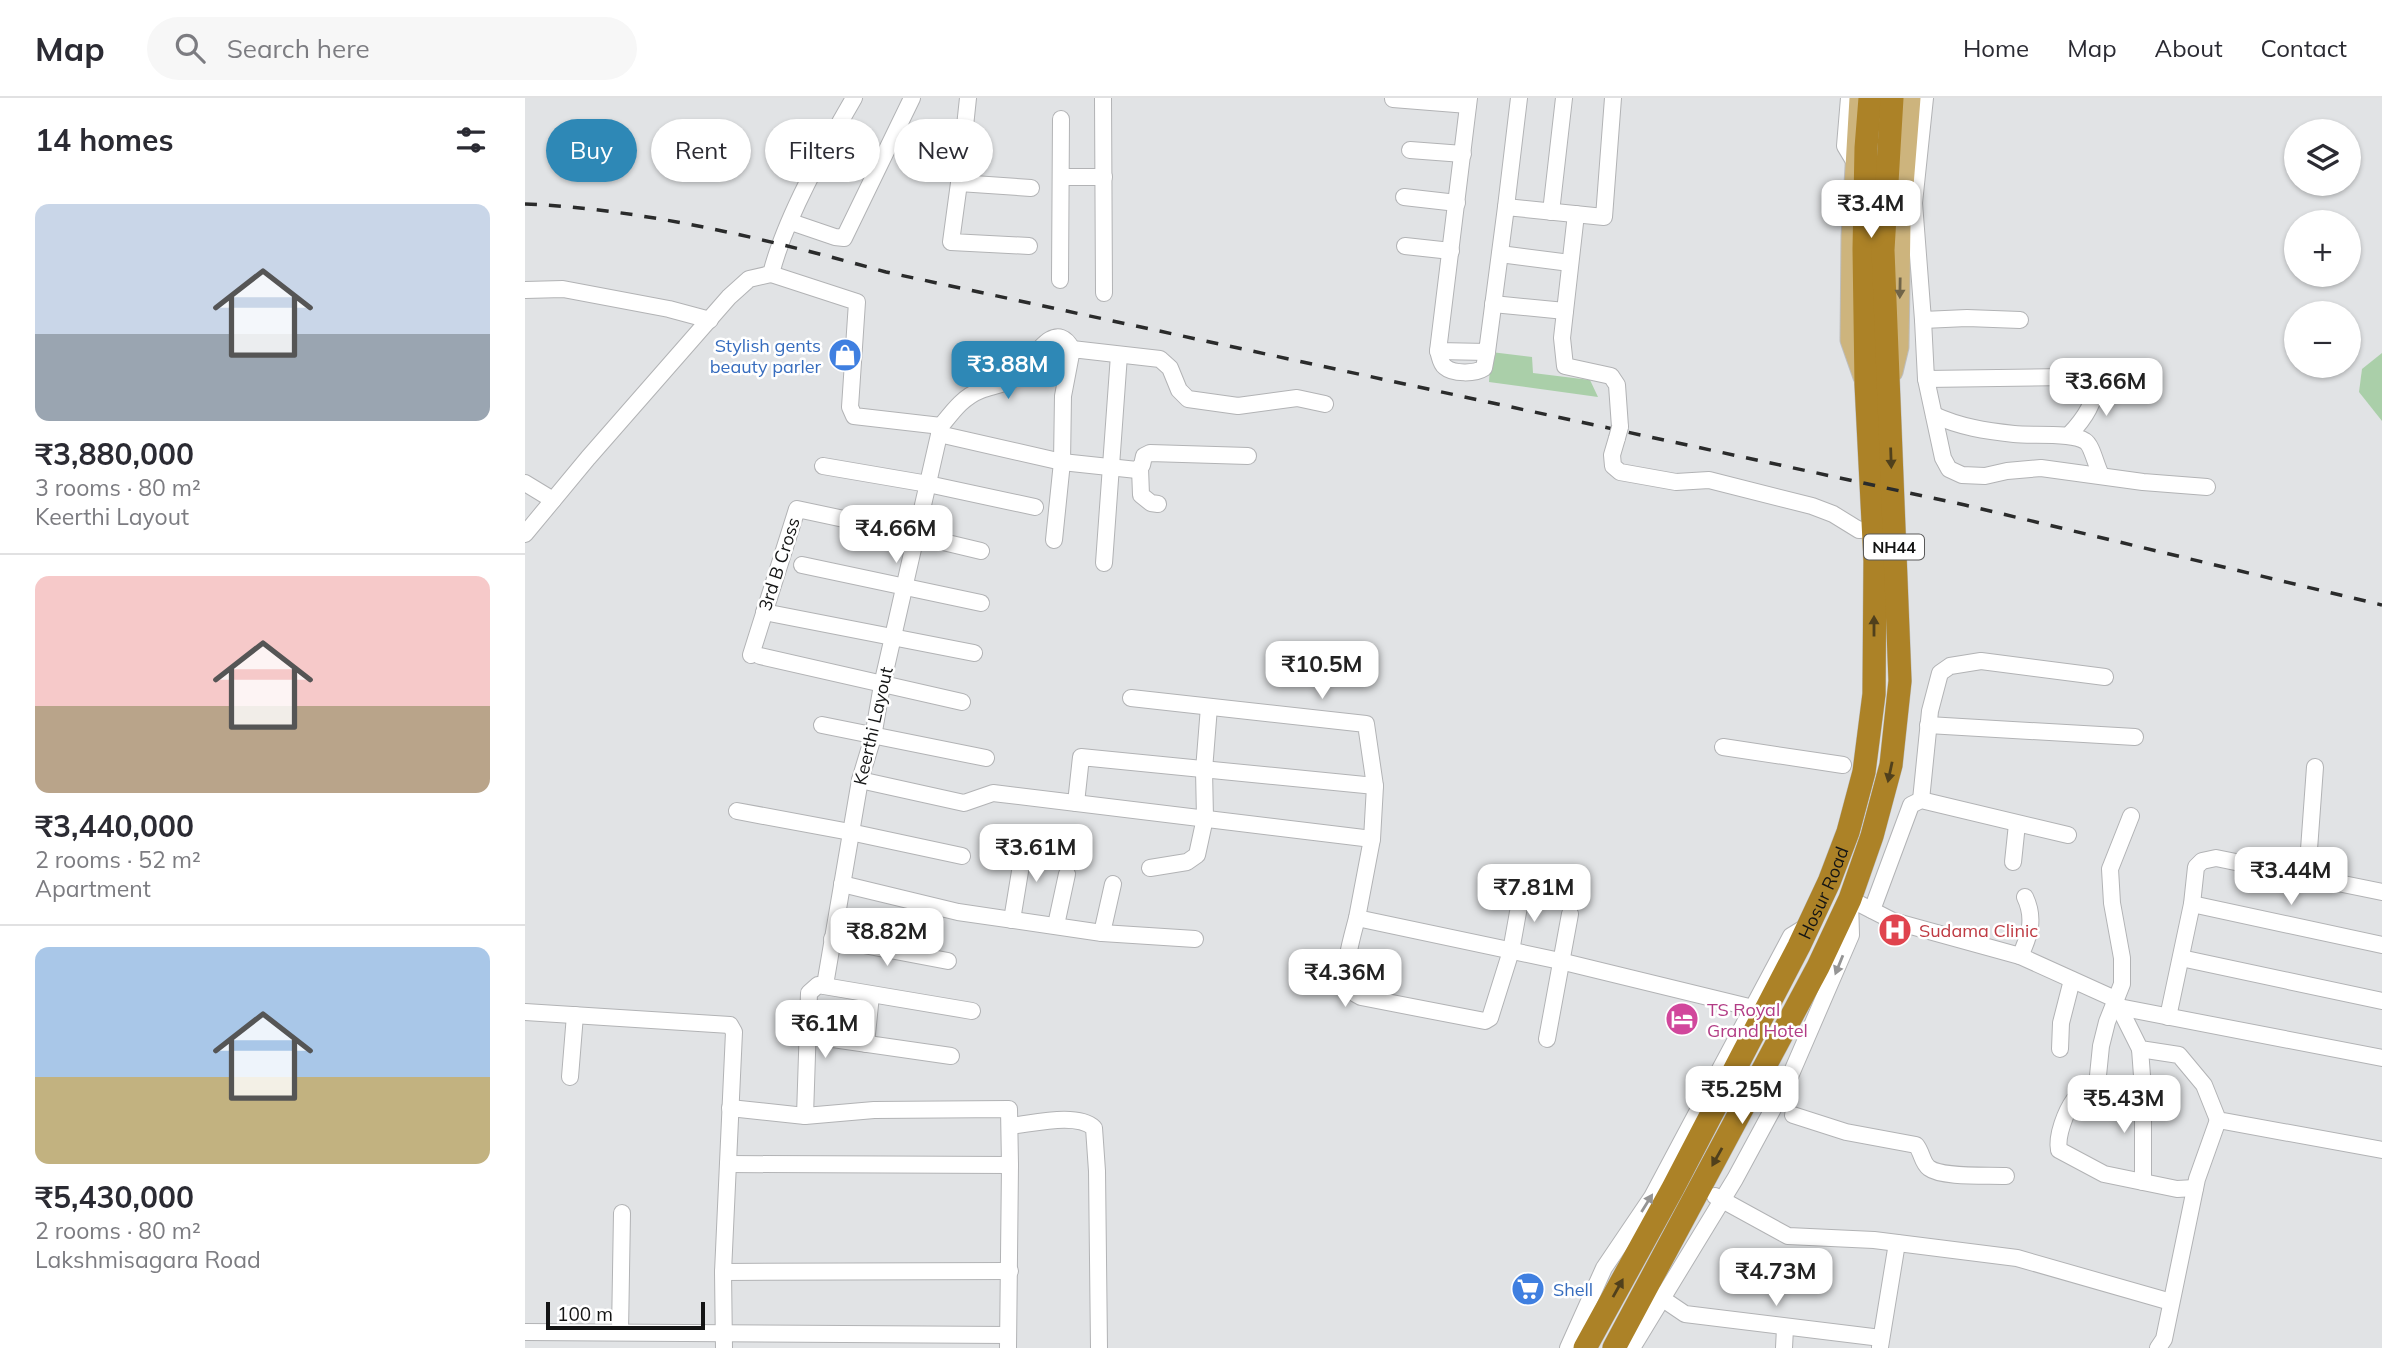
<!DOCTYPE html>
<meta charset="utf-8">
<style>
:root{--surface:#fff;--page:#f7f7f7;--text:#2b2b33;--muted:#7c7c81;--line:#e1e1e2;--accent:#2e88b6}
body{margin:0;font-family:Mulish,sans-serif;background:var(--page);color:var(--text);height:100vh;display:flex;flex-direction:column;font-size:26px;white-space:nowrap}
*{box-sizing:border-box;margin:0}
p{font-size:23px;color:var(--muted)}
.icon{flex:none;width:38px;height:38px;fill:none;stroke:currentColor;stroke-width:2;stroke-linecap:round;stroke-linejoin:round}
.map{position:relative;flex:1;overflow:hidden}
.drawer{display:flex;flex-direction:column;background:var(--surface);width:525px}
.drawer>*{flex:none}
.top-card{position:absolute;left:21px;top:21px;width:665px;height:63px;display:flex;gap:14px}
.tools{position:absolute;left:1759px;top:21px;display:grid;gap:14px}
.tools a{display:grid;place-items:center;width:77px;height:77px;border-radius:50%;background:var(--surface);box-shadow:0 2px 5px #0004;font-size:35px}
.scale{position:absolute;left:21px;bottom:18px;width:159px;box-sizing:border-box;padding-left:7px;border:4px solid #131414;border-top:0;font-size:19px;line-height:24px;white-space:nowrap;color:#131414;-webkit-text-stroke:5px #fff;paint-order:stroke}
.price{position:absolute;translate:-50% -60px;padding:0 16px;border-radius:14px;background:#fff;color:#222;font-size:23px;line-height:46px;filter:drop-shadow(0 2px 4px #0008)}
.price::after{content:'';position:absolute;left:50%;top:42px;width:21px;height:16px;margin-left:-10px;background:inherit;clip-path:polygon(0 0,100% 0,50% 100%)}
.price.on{background:var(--accent);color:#fff}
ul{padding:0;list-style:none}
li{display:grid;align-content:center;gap:14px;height:371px;padding:0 35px}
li+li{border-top:2px solid var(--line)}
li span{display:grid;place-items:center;height:217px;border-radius:14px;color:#555}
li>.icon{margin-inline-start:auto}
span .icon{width:126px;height:126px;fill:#fffc;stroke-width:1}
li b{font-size:30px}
h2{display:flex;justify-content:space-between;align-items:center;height:84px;padding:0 35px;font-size:30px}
.pill{padding:0 24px;border-radius:32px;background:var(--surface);box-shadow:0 2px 5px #0004;font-size:24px;line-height:63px}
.pill.on{background:var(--accent);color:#fff}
header{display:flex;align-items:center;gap:42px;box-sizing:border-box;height:98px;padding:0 35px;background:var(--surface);border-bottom:2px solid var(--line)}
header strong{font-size:33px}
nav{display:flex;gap:38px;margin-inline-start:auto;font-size:24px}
.search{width:490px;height:63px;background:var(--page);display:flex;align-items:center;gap:18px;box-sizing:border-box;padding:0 24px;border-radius:38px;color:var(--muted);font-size:26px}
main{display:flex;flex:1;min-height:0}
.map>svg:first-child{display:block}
.green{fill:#aacfa9}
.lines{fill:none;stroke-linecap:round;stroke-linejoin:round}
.minor-casing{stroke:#b2b3b5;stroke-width:18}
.major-casing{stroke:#bdbdbd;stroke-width:21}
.highway-casing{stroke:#bdbdbd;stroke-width:24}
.minor{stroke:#fff;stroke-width:16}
.major{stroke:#cdb47d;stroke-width:19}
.highway{stroke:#ac8227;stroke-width:23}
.rail{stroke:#2a2b2b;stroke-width:3.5;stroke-dasharray:12 12;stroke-linecap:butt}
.minor-bridge-casing{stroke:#b2b3b5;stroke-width:18;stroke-linecap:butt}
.minor-bridge{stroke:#fff;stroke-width:16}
.oneway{fill:#706448}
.oneway2{fill:#50401c}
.oneway3{fill:#959595}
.labels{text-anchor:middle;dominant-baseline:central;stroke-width:5;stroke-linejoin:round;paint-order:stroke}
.shield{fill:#fff;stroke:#5a5a5a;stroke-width:2}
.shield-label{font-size:16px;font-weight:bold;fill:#131414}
.shop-label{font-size:18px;fill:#366cbe;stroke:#fff;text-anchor:end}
.street-label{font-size:18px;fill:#131414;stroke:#fff}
.health-label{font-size:18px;fill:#be3a42;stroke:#fff;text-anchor:start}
.hotel-label{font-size:18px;fill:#b23c85;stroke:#fff;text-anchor:start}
</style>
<header>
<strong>Map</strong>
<div class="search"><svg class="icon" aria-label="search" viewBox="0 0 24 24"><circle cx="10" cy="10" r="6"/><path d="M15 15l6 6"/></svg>Search here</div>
<nav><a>Home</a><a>Map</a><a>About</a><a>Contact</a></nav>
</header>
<main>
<section class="drawer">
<h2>14 homes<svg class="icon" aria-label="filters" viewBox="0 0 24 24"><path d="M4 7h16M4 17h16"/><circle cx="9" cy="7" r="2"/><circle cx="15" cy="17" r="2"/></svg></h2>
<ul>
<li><span style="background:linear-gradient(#c9d6e8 60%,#9aa5b1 0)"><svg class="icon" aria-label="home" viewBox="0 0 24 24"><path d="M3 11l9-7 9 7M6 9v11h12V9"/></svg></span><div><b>₹3,880,000</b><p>3 rooms · 80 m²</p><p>Keerthi Layout</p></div></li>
<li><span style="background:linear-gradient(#f6c9c9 60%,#b9a48a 0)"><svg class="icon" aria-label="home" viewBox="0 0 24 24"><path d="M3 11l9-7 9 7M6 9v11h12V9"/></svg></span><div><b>₹3,440,000</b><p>2 rooms · 52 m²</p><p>Apartment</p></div></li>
<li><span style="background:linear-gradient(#a9c7e8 60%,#c2b280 0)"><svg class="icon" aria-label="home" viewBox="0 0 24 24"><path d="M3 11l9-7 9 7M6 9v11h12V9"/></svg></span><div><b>₹5,430,000</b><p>2 rooms · 80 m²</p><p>Lakshmisagara Road</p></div></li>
</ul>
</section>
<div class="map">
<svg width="1857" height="1250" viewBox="0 0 1857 1250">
<rect width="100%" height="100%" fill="#e1e3e5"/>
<!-- green -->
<g class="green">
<path d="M 966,254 L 1007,259 L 1008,275 L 1065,282 L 1073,299 L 964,284 Z"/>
<path d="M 1857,255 L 1857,323 L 1834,294 L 1837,271 Z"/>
</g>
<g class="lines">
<defs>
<g id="minor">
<path d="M 443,0 L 434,85 L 506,90"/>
<path d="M 578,0 L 579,195"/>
<path d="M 944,0 L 913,253 L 962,254 L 981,109 L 1079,119 L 1088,0"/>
<path d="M 1324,0 L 1320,48 L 1329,63"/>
<path d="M 868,1 L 943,7"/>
<path d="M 885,52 L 938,56"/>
<path d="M 536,79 L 579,79"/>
<path d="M 434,85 L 426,144 L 504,148"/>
<path d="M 879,99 L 932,105"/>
<path d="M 1389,105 L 1398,222 L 1442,220 L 1495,222"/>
<path d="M 981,109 L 994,0"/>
<path d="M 1026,114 L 1039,0"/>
<path d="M 1383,114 L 1389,105 L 1400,0"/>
<path d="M 1051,116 L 1037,240 L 1040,268 L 1086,278 L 1092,287 L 1095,329"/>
<path d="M 266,124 L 310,139 L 319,140 L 387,0"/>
<path d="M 880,148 L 926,153"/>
<path d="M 975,156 L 1045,165"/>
<path d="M 535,182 L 536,21"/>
<path d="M 0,192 L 38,191 L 144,211 L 185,222"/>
<path d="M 968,206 L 1040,213"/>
<path d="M 1398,222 L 1401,281 L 1542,279"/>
<path d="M 913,253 C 915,258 915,265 920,269 C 928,276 950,276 959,270 L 962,254"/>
<path d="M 1401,281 L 1418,360 L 1424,371 L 1437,377 L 1460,378 L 1482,373 L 1516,370 L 1618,384 L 1682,389"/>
<path d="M 1409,317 C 1435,329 1461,333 1489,336 C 1507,338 1547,334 1560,343 C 1567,347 1571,368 1576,377"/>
<path d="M 416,328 C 428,313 438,299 456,292 C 466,288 478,287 488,281 C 502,273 528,215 547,251"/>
<path d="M 414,336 L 537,364 L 612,372 L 617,367 L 619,358 L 625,355 L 723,358"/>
<path d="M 1544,337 C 1562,318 1568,306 1574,280"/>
<path d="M 1092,340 L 1087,357 L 1088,368 L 1095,374 L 1151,384 L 1184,382 L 1287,408 L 1308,416 L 1334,432 L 1348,431"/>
<path d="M 298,368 L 403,386 L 510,409"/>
<path d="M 615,370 L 616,397 L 626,405 L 633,406"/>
<path d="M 0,385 L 28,402"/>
<path d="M 0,436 L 63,360 L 204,199 L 224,181 L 246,176"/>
<path d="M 529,442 L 537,364 L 538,298 L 547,251 L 635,261 L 645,270 L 654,292 L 663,301 L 713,308 L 772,300 L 800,306"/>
<path d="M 579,465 L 594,257"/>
<path d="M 277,467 L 456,505"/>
<path d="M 239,514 L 449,555"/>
<path d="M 226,557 L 272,411 L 347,427 L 456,453"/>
<path d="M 235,558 L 437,604"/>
<path d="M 606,600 L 841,626 L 850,688 L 847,741"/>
<path d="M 297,627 L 461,660"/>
<path d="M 1403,627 L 1610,639"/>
<path d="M 1198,649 L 1318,667"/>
<path d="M 335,682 L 439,705 L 468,695 L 847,741 L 832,820 L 1035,863 L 1228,910"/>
<path d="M 1396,702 L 1405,613 L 1415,575 L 1425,568 L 1456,563 L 1580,579"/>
<path d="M 551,705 L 556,659 L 850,688"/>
<path d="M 212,713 L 325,734 L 437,758"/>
<path d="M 477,741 L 536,748"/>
<path d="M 1488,764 L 1492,726"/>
<path d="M 625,770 L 662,764 L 672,757 L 680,720 L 679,672 L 684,609"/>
<path d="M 1782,779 L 1790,669"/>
<path d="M 317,786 L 433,814 L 577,835 L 670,841"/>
<path d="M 1667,806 L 1857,847"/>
<path d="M 1347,812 L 1386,707 L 1396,702 L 1543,737"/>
<path d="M 832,820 C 828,836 816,874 823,889 C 825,894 831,896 836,899 L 960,923 L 965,920 L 986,853 L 997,792"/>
<path d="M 487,822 L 500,743"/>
<path d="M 531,827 L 542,776"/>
<path d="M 577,835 L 588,786"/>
<path d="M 307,841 L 423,863"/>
<path d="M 1495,858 C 1505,837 1510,820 1500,799"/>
<path d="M 1656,860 L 1857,903"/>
<path d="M 300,887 L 335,682 L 348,639 L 357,587 L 416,328 L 329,318 L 325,309 L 332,204 L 246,176 C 260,120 300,50 329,0"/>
<path d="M 1594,909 L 1857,960"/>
<path d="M 0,914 L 205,927 L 209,934 L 198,1174 L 199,1250"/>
<path d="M 1643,919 L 1667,806 L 1671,769 L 1677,763 L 1691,760 L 1857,794"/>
<path d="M 301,940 L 426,958"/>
<path d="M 1022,941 L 1045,816"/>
<path d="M 341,946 L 346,897"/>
<path d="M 1535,951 L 1536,925 L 1547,882"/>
<path d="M 1615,951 L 1618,991 L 1601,991 L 1549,1002 C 1541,1013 1531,1038 1534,1052 L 1579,1076 L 1652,1091 L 1670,1090"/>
<path d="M 45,979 L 50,917"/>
<path d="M 1618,991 L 1618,1084"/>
<path d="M 1571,997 L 1576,948 L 1582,924 L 1597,886 L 1597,860 L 1587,805 L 1585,771 L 1606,718"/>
<path d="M 205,1010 L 280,1018 L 349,1012 L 484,1011 L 485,1067"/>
<path d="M 1268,1017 L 1321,1034 L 1391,1047 C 1397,1054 1397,1065 1404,1070 C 1417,1080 1463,1077 1481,1078"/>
<path d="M 280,1018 L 284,895 L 293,887 L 447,913"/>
<path d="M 485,1028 C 507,1026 552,1014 569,1030 L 572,1073 L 574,1250"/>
<path d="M 203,1066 L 485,1067 L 483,1250"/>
<path d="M 1190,1098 L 1263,1138 L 1349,1142 L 1492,1160 L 1646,1204"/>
<path d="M 198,1174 L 485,1173"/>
<path d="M 1129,1195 L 1160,1216 L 1356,1240"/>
<path d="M 0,1234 L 483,1237"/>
<path d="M 95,1234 L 97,1115"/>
<path d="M 1355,1249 L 1372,1145"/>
<path d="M 1043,1250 L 1079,1170 L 1127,1099 L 1266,838 L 1279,830"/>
<path d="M 1107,1250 L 1210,1081 L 1263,983 L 1326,837 L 1325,801 L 1368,823 L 1495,858 L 1590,901 L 1615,951 L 1654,957 L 1679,987 L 1693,1022 L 1857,1052"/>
<path d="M 1259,1250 L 1260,1230"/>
<path d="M 1633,1250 L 1639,1241 L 1672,1081 L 1693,1022"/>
</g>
<g id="major">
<path d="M 1334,0 L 1326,138 L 1325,242 L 1338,279"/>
<path d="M 1368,274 L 1374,249 L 1376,125 L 1386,0"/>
</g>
<g id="highway">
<path id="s1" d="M 1060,1250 L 1148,1090 L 1274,848 L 1304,784 L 1323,734 L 1339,674 L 1349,596 L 1350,463 L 1341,286 L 1339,151 L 1341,50 L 1345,0"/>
<path d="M 1089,1250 L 1293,869 L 1325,801 L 1347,738 L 1366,667 L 1375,583 L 1358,152 L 1367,0"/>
</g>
</defs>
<!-- minor casing -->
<use href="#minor" class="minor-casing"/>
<!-- major casing -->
<use href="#major" class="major-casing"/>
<!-- highway casing -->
<use href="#highway" class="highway-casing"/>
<!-- minor -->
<use href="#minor" class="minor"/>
<!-- major -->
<use href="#major" class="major"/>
<!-- highway -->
<use href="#highway" class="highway"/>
<!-- rail -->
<path class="rail" d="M 0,106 C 120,111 246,142 361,174 L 1440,407 L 1857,507"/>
<defs>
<path id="minor-bridge" d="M 1092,340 L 1095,329"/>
</defs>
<!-- minor-bridge casing -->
<use href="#minor-bridge" class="minor-bridge-casing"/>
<!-- minor-bridge -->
<use href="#minor-bridge" class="minor-bridge"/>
</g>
<!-- one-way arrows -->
<defs><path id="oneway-solid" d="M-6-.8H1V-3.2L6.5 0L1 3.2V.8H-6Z" transform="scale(1.75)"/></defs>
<use class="oneway" href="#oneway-solid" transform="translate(1375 190) rotate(91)"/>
<g class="oneway2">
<use href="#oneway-solid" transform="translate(1366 360) rotate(88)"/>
<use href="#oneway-solid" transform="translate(1349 528) rotate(-90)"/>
<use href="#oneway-solid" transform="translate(1365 674) rotate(102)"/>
<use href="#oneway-solid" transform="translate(1192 1059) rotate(119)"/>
<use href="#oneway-solid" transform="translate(1093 1190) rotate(-61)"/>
</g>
<g class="oneway3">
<use href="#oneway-solid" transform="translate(1314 867) rotate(112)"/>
<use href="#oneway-solid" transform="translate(1122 1105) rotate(-58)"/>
</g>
<!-- icons -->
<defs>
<symbol id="shop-disc" viewBox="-11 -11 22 22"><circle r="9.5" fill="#3f7fe0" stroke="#fff"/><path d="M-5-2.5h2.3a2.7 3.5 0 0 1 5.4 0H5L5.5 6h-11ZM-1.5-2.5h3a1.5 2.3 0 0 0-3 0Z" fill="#fff"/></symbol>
<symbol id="hospital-disc" viewBox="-11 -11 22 22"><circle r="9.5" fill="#e0444e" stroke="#fff"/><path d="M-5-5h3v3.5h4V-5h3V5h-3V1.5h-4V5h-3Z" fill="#fff"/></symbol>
<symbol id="hotel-disc" viewBox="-11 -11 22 22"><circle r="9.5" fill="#d1479c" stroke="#fff"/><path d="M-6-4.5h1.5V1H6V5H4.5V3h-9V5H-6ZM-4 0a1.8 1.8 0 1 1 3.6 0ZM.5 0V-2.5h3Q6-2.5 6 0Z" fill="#fff"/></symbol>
<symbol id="supermarket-disc" viewBox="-11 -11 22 22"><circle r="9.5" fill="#3f7fe0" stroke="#fff"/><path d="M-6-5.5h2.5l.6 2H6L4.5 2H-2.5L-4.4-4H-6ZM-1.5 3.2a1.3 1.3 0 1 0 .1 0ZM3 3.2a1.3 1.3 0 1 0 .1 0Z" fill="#fff"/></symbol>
</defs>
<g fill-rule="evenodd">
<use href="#shop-disc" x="301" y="238" width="38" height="38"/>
<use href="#hospital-disc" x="1351" y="813" width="38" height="38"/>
<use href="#hotel-disc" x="1138" y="902" width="38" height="38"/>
<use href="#supermarket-disc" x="984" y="1172" width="38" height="38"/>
</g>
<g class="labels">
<!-- shield labels -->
<rect class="shield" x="1339" y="436.5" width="60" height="25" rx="5"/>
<g class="shield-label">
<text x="1369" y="449">NH44</text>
</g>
<!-- shop labels -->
<g class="shop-label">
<text x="296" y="247">Stylish gents<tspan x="296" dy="21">beauty parler</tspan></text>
<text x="1028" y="1191" text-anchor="start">Shell</text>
</g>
<!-- street labels -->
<g class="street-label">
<text transform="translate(254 466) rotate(-72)">3rd B Cross</text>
<text transform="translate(348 628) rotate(-77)">Keerthi Layout</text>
<text stroke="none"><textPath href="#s1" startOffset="514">Hosur Road</textPath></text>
</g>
<!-- health labels -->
<g class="health-label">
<text x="1394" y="832">Sudama Clinic</text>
</g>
<!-- hotel labels -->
<g class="hotel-label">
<text x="1182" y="911">TS Royal<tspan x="1182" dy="21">Grand Hotel</tspan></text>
</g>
</g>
</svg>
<div class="tools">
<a><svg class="icon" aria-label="layers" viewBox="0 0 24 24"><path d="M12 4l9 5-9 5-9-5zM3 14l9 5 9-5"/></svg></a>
<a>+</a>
<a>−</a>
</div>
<div class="scale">100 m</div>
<b class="price" style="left:1346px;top:142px">₹3.4M</b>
<b class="price on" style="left:483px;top:303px">₹3.88M</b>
<b class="price" style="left:1581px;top:320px">₹3.66M</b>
<b class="price" style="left:371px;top:467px">₹4.66M</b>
<b class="price" style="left:797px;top:603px">₹10.5M</b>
<b class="price" style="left:511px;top:786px">₹3.61M</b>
<b class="price" style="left:1766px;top:809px">₹3.44M</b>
<b class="price" style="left:1009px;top:826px">₹7.81M</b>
<b class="price" style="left:362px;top:870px">₹8.82M</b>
<b class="price" style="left:820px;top:911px">₹4.36M</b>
<b class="price" style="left:300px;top:962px">₹6.1M</b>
<b class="price" style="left:1217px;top:1028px">₹5.25M</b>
<b class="price" style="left:1599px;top:1037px">₹5.43M</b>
<b class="price" style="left:1251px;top:1210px">₹4.73M</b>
<div class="top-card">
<a class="pill on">Buy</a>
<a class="pill">Rent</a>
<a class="pill">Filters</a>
<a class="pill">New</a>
</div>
</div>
</main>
